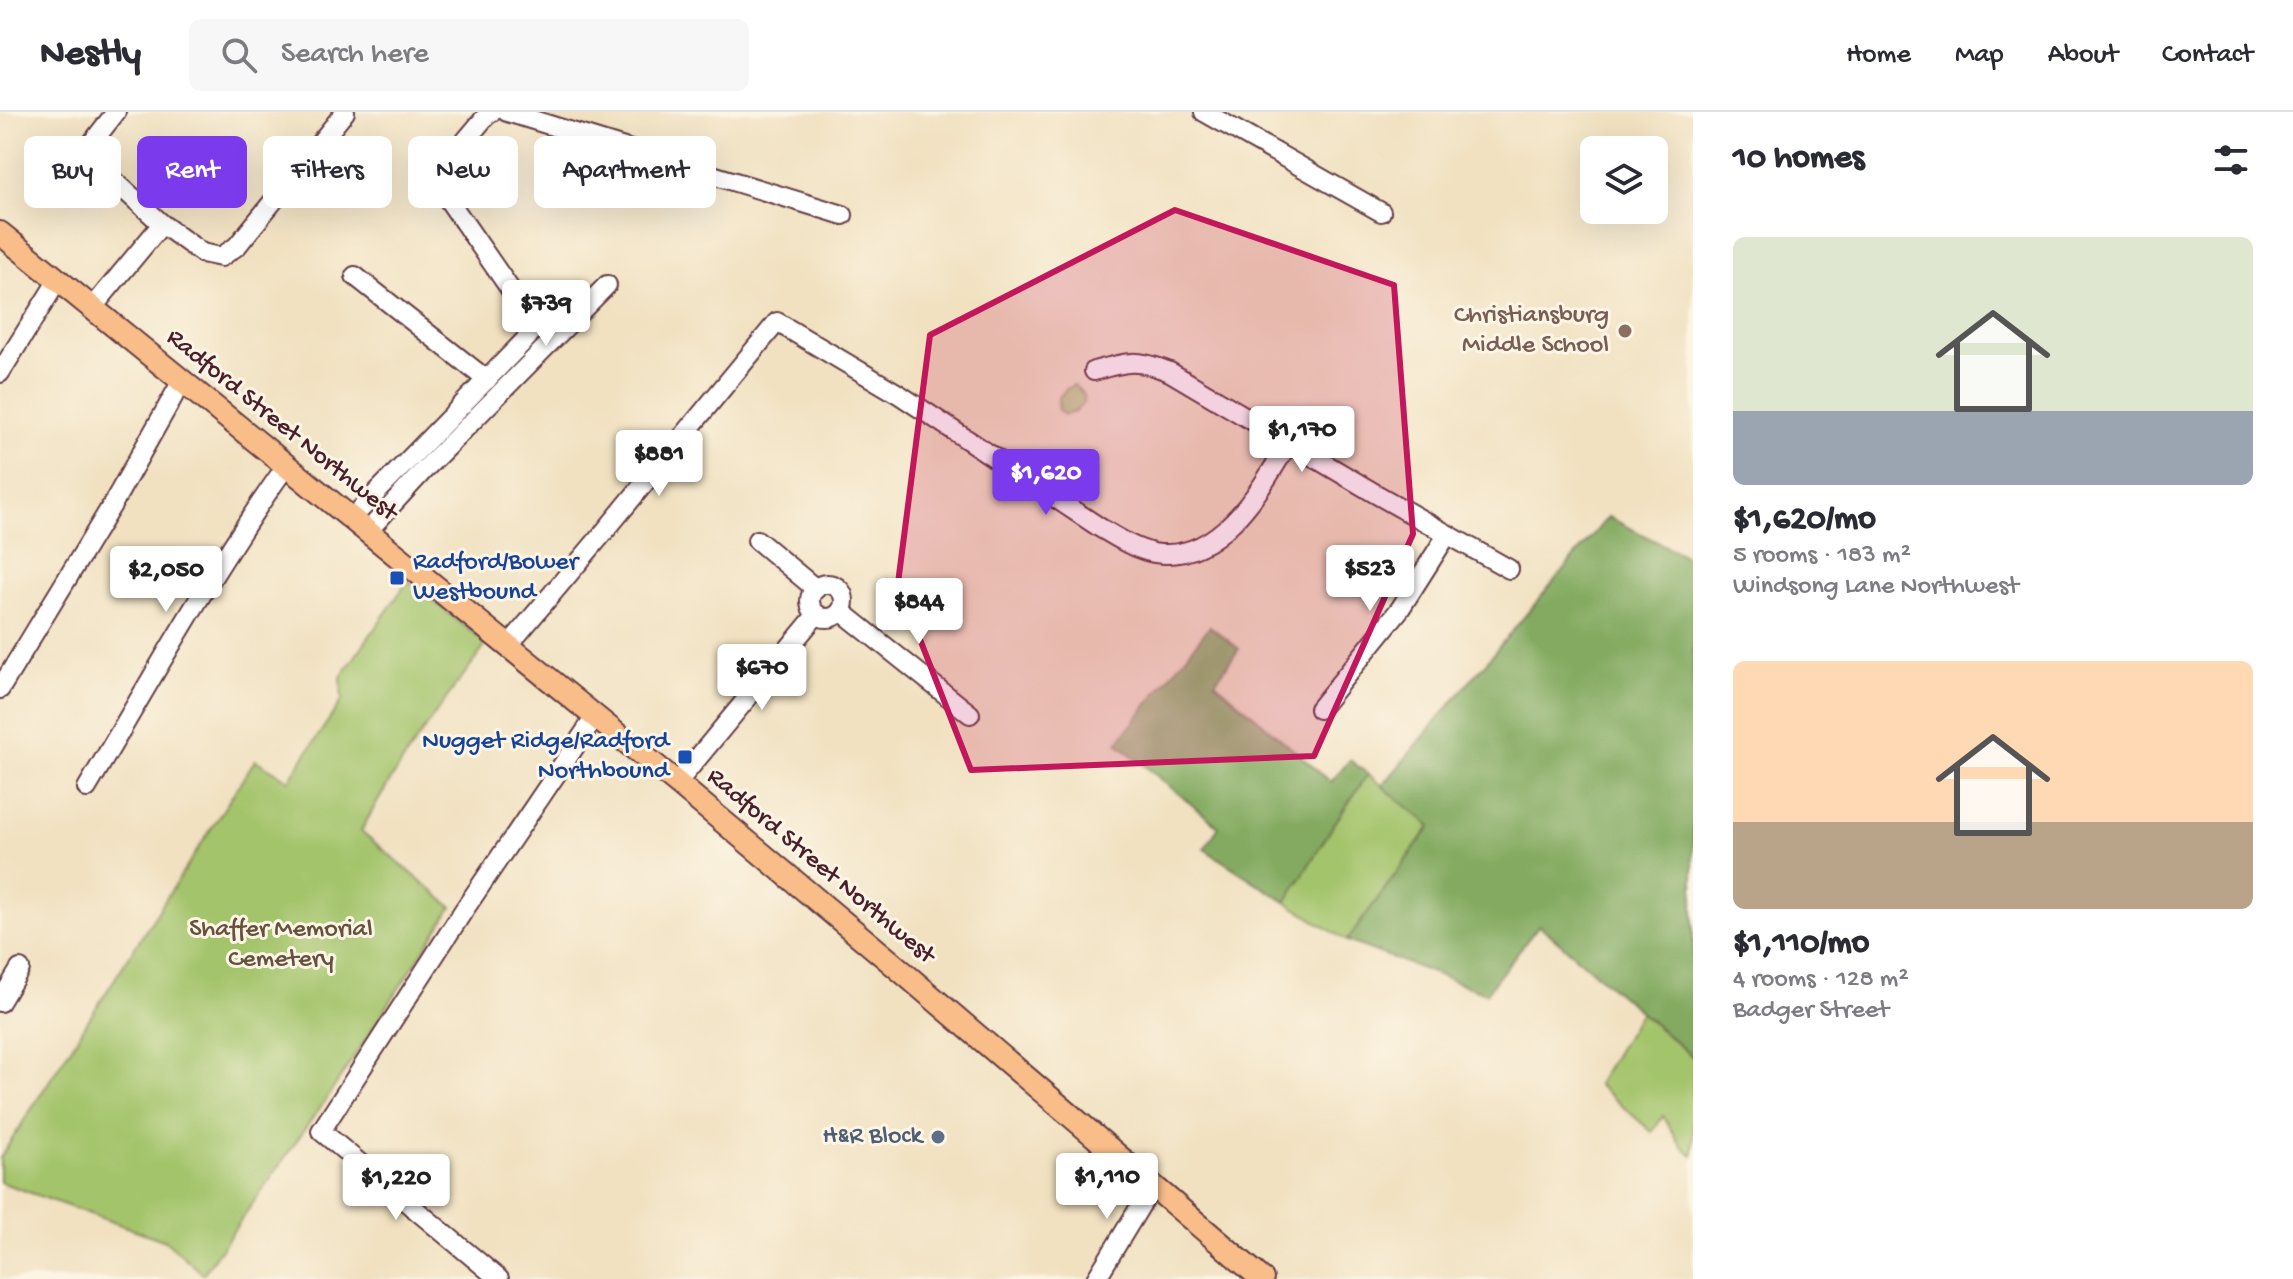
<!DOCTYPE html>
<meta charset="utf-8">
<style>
:root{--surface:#fff;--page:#f7f7f7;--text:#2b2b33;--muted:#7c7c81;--line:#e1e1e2;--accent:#7c3aed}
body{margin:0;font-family:"Gochi Hand",sans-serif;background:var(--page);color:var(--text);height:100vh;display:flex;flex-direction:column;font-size:30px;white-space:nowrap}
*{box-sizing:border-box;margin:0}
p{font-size:26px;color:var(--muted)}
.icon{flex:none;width:44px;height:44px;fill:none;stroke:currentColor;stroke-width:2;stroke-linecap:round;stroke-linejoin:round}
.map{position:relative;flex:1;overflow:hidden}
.drawer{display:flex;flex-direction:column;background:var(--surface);width:600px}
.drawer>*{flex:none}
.banner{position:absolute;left:24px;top:24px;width:760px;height:72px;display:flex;gap:16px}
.tools{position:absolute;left:1580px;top:24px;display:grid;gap:16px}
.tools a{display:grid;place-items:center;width:88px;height:88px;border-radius:12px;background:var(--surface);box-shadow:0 8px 32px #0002;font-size:40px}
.price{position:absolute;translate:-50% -68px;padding:0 18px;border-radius:8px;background:#fff;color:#222;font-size:26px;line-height:52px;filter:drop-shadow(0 2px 4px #0008)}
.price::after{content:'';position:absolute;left:50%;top:48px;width:24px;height:18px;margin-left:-12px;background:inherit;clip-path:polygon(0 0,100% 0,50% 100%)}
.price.active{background:var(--accent);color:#fff}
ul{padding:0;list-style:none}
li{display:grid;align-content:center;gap:16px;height:424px;padding:0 40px}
li span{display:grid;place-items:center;height:248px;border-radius:12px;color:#555}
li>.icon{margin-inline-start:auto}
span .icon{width:144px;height:144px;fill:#fffc;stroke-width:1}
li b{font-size:34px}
h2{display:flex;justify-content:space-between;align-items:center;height:96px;padding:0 40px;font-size:34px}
.chip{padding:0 28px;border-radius:12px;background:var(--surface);box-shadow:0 8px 32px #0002;font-size:28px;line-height:72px}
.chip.active{background:var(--accent);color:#fff}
header{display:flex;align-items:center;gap:48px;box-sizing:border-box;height:112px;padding:0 40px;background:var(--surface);border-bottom:2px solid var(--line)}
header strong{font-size:38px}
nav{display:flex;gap:44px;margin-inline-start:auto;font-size:28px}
.search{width:560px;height:72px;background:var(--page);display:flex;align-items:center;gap:20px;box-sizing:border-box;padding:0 28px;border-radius:12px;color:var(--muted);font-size:30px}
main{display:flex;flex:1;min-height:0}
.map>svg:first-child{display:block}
.green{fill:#a4c46c;stroke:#77724c;stroke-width:2}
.forest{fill:#83aa60;stroke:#666446;stroke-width:2}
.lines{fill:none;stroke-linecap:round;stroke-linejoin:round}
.minor-casing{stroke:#633c42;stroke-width:22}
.major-casing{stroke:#633c42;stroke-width:26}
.minor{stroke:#fff;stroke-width:18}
.major{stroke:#f8bd89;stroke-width:22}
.marked{fill:#c2185b;fill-opacity:0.2;stroke:#c2185b;stroke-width:6;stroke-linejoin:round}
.education-dot{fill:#8d6e63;stroke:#fcf5e5;stroke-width:3}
.transit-dot{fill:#1a4fb4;stroke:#fcf5e5;stroke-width:3}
.service-dot{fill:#5c6f8a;stroke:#fcf5e5;stroke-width:3}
.labels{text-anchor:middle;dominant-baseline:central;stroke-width:6;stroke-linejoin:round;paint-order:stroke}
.education-label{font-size:26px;fill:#785e54;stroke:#fcf5e5;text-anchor:end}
.street-label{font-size:26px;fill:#4a1f2b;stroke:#fcf5e5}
.transit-label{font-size:26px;fill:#164399;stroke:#fcf5e5;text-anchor:start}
.park-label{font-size:26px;fill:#65513e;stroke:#fcf5e5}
.service-label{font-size:26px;fill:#4e5e75;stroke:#fcf5e5;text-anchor:end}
</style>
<header>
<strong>Nestly</strong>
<div class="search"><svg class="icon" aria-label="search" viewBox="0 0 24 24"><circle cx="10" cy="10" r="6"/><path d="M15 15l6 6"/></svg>Search here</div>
<nav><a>Home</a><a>Map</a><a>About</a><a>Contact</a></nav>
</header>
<main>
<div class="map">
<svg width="1693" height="1167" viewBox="0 0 1693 1167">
<rect width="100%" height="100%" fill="#fcf5e5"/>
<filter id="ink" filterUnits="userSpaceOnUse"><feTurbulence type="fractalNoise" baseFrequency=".0125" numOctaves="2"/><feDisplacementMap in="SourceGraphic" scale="16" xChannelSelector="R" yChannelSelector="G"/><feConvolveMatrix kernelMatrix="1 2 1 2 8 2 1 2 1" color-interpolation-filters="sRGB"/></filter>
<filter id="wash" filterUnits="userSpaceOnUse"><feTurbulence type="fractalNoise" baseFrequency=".006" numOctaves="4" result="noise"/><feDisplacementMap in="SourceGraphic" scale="32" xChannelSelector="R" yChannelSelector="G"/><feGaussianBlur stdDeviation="1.8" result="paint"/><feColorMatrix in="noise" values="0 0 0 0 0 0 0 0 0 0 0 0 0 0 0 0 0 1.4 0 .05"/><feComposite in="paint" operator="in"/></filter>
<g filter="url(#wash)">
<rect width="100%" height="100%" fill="#f1e1c1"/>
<!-- green -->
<g class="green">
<path d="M 1074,273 L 1084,283 L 1083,291 L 1075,300 L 1064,303 L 1059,299 L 1058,286 L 1066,277 Z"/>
<path d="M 408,469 L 483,529 L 484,536 C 440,594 396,654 361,719 L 452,795 L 333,977 L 203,1162 L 166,1129 L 0,1070 L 0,1046 L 255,648 L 289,668 L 342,588 L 341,565 Z"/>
<path d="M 1368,662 L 1431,713 L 1347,829 L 1286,790 L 1334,712 Z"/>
<path d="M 1640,901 L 1693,945 L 1693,1044 L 1681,1033 L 1663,1004 L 1652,1020 L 1597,972 Z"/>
</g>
<!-- forest -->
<g class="forest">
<path d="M 1608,405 L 1693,448 L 1693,945 L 1539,813 L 1486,881 L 1347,829 L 1431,714 L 1382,674 Z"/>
<path d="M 1210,514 L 1239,537 L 1215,570 L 1331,670 L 1350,648 L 1368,662 L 1334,712 L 1286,790 L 1204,737 L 1219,715 L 1117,631 Z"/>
</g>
</g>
<g filter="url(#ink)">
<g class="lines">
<defs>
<g id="minor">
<path d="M 116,0 L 91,32 L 90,43 L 97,53 L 162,112 L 202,141 L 221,145 L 237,134 L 345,0"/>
<path d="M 507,0 L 843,103"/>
<path d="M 1204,0 L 1381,100"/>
<path d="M 355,164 L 487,268"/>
<path d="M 93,195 L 162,112"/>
<path d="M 1094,259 C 1128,249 1137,247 1170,260 L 1376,382 L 1509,457"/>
<path d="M 0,261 L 58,168"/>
<path d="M 351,407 L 527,226 L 534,216 L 528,203 L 445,83 L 441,67 L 445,53 L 487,3 L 492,0"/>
<path d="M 367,420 L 424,358 L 607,173"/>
<path d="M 757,428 L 816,477"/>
<circle cx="827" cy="489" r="17"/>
<path d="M 841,499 L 970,602"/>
<path d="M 508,534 L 605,419 L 777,210 L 900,283 L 1099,415 C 1116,425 1134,437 1154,441 C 1219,452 1261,377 1289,330"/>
<path d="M 0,577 L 112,393 L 182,269"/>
<path d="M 1319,597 L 1400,497 L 1447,423"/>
<path d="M 677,671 L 817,502"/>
<path d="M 87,676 C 151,568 213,457 286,354"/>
<path d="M 0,890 L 20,857"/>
<path d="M 499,1167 L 321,1019 L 464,798 L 595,605"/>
<path d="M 1096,1167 L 1153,1073"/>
</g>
<path id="major" d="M 0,121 L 677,671 L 892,851 L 1262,1167"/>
</defs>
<!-- minor casing -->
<use href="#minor" class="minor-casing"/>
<!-- major casing -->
<use href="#major" class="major-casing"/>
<!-- minor -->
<use href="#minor" class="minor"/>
<!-- major -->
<use href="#major" class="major"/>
</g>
</g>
<!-- marked area -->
<path class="marked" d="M 1175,98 L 1394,173 L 1413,422 L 1314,644 L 971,658 L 898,471 L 930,223 Z"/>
<!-- markers -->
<circle class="education-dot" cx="1625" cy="219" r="8"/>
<g class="transit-dot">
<rect x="389" y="458" width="16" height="16" rx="4"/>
<rect x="677" y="637" width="16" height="16" rx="4"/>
</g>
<circle class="service-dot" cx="938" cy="1025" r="8"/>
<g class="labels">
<!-- education labels -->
<g class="education-label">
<text x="1609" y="204">Christiansburg<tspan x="1609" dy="30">Middle School</tspan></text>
</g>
<!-- street labels -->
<g class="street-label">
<text transform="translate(281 314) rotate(39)">Radford Street Northwest</text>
<text transform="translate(820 755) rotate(40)">Radford Street Northwest</text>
</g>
<!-- transit labels -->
<g class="transit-label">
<text x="413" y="451">Radford/Bower<tspan x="413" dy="30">Westbound</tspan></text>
<text x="669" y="630" text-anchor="end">Nugget Ridge/Radford<tspan x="669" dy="30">Northbound</tspan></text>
</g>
<!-- park labels -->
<g class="park-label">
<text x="281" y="818">Shaffer Memorial<tspan x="281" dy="30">Cemetery</tspan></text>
</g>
<!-- service labels -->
<g class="service-label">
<text x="922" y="1025">H&amp;R Block</text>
</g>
</g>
</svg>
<div class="tools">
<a><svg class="icon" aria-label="layers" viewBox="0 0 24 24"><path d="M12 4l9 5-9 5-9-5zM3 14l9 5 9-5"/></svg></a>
</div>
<b class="price" style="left:546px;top:236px">$739</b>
<b class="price" style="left:1302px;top:362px">$1,170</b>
<b class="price" style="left:659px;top:386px">$881</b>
<b class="price active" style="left:1046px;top:405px">$1,620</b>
<b class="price" style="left:1370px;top:501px">$523</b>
<b class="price" style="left:166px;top:502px">$2,050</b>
<b class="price" style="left:919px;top:534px">$844</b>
<b class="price" style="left:762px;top:600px">$670</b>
<b class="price" style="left:1107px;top:1109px">$1,110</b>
<b class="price" style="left:396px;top:1110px">$1,220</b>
<div class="banner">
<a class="chip">Buy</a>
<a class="chip active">Rent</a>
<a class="chip">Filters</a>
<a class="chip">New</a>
<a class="chip">Apartment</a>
</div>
</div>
<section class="drawer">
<h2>10 homes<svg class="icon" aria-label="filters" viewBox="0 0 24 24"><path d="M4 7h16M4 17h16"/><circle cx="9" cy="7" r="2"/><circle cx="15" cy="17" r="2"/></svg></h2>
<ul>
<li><span style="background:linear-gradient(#dfe7d0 70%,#9aa5b1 0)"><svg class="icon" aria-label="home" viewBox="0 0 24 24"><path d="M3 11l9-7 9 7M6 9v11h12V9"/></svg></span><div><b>$1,620/mo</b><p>5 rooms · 183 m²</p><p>Windsong Lane Northwest</p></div></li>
<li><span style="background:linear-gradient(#ffd9b3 65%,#b9a48a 0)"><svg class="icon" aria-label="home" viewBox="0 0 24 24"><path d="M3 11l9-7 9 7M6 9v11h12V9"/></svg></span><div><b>$1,110/mo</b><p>4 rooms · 128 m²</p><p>Badger Street</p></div></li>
</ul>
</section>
</main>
